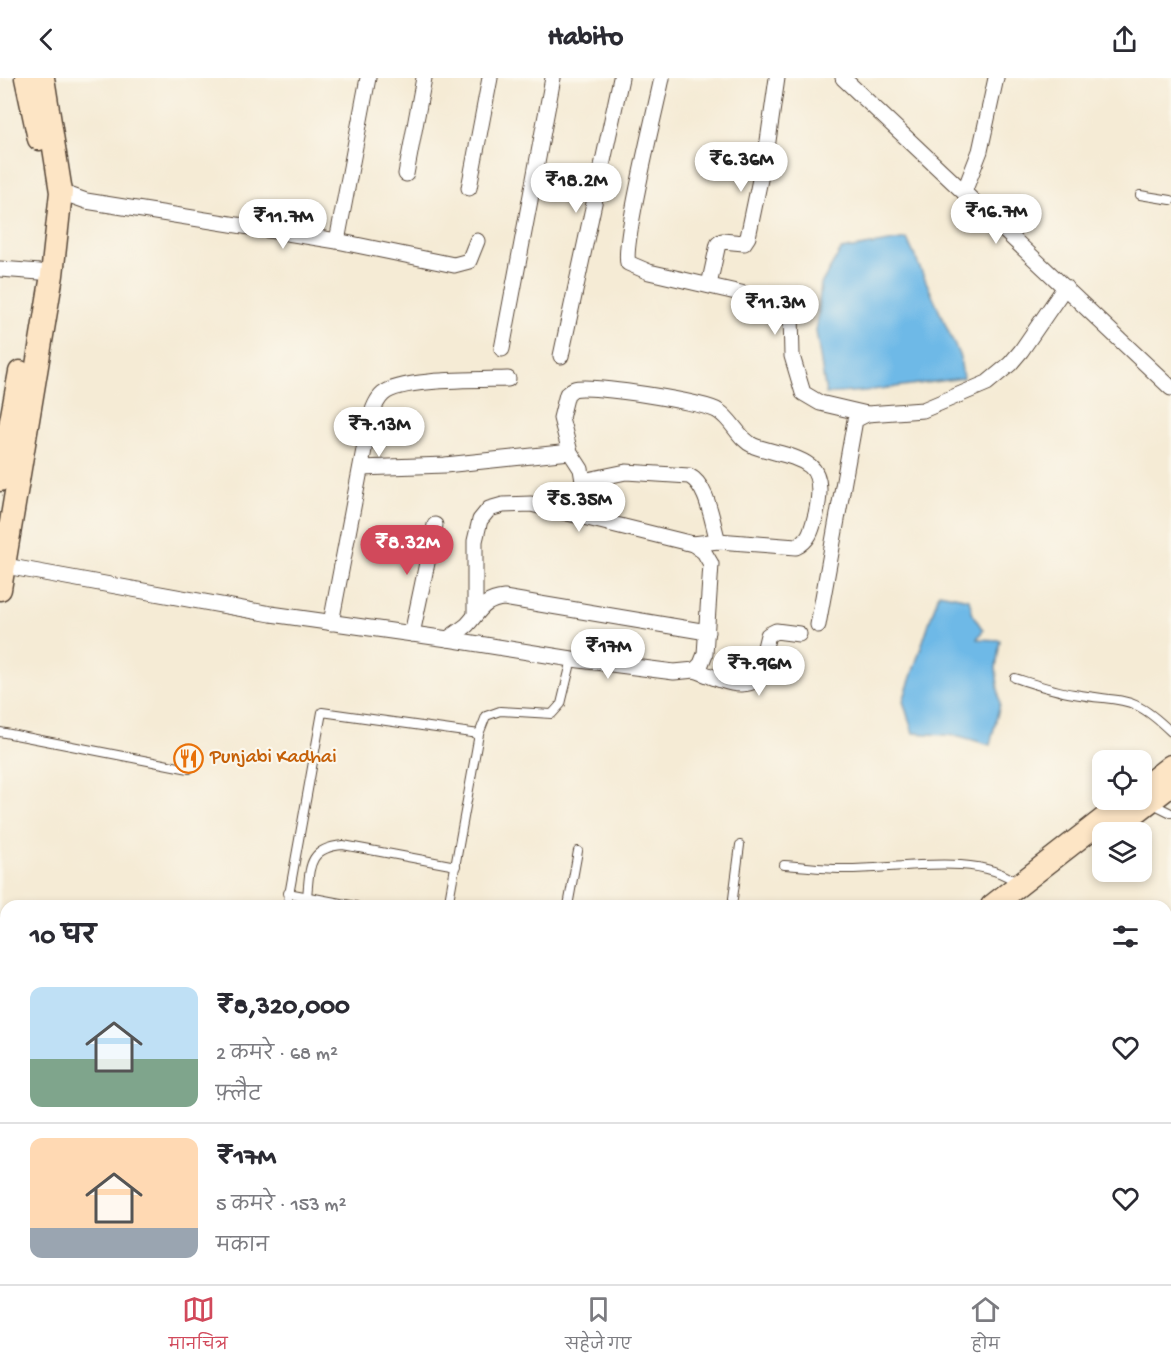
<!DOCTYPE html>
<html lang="hi">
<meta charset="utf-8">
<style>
:root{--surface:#fff;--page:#f2f2f3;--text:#2b2b33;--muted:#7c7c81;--line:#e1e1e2;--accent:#d1495b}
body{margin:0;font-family:"Gochi Hand","Playpen Sans Deva",sans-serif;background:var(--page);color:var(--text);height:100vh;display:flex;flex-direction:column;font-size:22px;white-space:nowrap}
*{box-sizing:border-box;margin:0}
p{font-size:20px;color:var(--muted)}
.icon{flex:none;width:33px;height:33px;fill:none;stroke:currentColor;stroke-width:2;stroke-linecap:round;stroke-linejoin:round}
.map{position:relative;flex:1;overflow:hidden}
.sheet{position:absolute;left:0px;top:822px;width:1172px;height:384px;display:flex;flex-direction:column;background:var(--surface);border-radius:18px 18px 0 0;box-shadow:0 3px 9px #0003}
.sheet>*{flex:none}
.tools{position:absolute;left:1092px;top:672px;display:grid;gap:12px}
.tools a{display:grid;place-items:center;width:60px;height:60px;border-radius:12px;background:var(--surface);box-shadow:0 3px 9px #0003;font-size:30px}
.price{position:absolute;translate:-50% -51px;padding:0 14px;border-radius:21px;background:#fff;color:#222;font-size:20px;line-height:39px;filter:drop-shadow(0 2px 3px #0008)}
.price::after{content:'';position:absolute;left:50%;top:36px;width:18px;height:14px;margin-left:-9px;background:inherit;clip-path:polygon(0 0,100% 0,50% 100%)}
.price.active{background:var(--accent);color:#fff}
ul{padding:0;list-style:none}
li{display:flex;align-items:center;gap:18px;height:150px;padding:0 30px}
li+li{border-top:2px solid var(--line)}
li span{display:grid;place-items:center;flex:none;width:168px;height:120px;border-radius:12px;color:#555}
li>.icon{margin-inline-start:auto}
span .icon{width:72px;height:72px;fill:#fffc;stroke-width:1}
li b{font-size:26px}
h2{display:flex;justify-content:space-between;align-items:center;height:72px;padding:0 30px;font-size:26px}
header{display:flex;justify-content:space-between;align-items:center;height:78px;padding:0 30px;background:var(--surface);font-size:27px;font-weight:800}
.tab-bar{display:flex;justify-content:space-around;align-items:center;height:84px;border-top:2px solid var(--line);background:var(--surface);font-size:16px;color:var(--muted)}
.tab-bar a{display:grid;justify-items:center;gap:3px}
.tab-bar .active{color:var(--accent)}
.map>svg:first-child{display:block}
.water{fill:#6eb9e7;stroke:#547282;stroke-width:1.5}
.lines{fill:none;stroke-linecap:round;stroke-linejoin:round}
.lane-casing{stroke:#574739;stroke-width:10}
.street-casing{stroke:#574739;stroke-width:17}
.secondary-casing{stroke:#574739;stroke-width:25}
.lane{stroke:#fff;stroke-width:8}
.street{stroke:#fff;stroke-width:15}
.secondary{stroke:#fde5c5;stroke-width:22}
.labels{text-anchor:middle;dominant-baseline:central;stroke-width:4.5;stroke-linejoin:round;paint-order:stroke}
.food-label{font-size:20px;fill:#c56008;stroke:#fbf7ec;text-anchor:start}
</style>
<header><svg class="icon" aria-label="back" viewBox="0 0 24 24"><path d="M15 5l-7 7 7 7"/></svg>Habito<svg class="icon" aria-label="share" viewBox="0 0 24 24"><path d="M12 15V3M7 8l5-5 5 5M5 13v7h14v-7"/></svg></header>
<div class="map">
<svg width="1171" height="1206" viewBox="0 0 1171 1206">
<rect width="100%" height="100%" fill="#fbf7ec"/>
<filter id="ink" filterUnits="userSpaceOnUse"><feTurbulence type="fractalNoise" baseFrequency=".0167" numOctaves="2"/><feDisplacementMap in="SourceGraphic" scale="12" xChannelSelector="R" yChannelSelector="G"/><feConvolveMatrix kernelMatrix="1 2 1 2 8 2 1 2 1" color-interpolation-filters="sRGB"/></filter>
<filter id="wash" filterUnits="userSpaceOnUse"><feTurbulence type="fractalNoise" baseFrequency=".008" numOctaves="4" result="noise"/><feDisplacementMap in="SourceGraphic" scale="24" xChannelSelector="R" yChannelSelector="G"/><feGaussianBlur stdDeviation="1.35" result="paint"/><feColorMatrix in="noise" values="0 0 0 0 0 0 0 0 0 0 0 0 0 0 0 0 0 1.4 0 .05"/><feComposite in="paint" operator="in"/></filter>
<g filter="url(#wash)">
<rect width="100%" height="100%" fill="#f5ebd5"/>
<!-- water -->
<g class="water">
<path d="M 907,161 L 960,279 L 963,300 L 865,313 L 826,316 L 816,253 L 821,206 L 841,172 Z"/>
<path d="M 939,515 L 969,521 L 973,537 L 983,552 L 977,561 L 1000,562 L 996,590 L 1000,626 L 990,667 L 959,658 L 913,655 L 903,623 Z"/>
</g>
</g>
<g filter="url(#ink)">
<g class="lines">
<defs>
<g id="lane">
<path d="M 1140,117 L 1171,122"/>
<path d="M 1015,600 C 1034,606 1054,613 1074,616 C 1124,625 1131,615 1171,654"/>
<path d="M 0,654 L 189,691"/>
<path d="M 1153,726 L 1171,735"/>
<path d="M 784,787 C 803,788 821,791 840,791 C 889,793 979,772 1018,806"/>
<path d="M 288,815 L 356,828"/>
<path d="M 307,819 C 310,790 307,770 343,767 L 456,788"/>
<path d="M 287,828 L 322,634 L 479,656"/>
<path d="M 448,828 L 479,656 L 486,638 L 500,633 L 552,636 L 561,626 L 572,581"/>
<path d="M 568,828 L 578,773"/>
<path d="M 732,828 L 740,767"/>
<path d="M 1019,1200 L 1019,1206"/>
</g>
<g id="street">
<path d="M 662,0 C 656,30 622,166 628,185 L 649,194 L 780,224 L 791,236 L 792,278 L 803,315 L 820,325 L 867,336"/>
<path d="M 843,0 L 1171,310"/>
<path d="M 406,96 L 424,0"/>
<path d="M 469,110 L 490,0"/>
<path d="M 61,114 L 86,123 L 337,163 L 454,187 L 469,183 L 477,163"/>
<path d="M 964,114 L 980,73 L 996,0"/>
<path d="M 337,163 L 368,0"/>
<path d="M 0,191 L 40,194"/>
<path d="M 709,207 L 718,166 L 722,163 L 744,165 L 748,159 L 768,63 L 777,0"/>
<path d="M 502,271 L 553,0"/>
<path d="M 561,278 L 621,0"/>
<path d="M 361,390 L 445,387 L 570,374"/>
<path d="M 583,403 L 626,394 L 689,398 C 708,407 712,445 718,463"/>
<path d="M 581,439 L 583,403 L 581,391 L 570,374 L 561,340 L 567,316 C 569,315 571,312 574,311 C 590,306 704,324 718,333 C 733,342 738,361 754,368 C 772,375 794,376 810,388 C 823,399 819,422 816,436 C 812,451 810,462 796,469 L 718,463 L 693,466"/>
<path d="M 0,487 L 271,536 L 448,561 C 454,556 461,552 467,547 C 480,533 483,522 504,520 L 707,554"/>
<path d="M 331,545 L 370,340 C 373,332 376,322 383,316 C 400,300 482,302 508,301"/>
<path d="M 818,547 L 855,342 L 867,336 L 923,332 L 987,305 L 1010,286 L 1021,273 L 1065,209"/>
<path d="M 412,556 L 435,447"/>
<path d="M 448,561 L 572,581 L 674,594 L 695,592 L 701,586 L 705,576 L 711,486 L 704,474 L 693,466 L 531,426 L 503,427 L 489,431 L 480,442 L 475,463 L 475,535"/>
<path d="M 695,592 C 712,598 740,614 757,601 L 768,557 L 776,553 L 799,556"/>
<path d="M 157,1206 L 158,1200"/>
</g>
<g id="secondary">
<path d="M 26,0 L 39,61"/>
<path d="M 0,402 L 20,294"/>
<path d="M 0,511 L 52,197 L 61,114 L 43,0"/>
<path d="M 1143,710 L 1171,688"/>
<path d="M 1118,748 L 1171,707"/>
<path d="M 992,828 L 1128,722"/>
<path d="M 0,900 L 6,900"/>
<path d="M 0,919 L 6,919"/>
<path d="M 1166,1060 L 1171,1061"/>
<path d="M 1166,1077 L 1171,1077"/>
<path d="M 472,1206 L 481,1200"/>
</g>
</defs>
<!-- lane casing -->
<use href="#lane" class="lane-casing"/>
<!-- street casing -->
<use href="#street" class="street-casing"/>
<!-- secondary casing -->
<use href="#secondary" class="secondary-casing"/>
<!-- lane -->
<use href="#lane" class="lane"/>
<!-- street -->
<use href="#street" class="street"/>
<!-- secondary -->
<use href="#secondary" class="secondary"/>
</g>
</g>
<!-- icons -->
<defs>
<symbol id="restaurant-ring" viewBox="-11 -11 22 22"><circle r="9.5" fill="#fbf7ec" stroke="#e8710a" stroke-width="1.5"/><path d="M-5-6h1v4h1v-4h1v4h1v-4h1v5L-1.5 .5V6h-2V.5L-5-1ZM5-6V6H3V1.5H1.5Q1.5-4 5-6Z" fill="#e8710a"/></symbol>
</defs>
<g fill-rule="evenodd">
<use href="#restaurant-ring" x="172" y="664" width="33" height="33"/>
</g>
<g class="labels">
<!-- food labels -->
<g class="food-label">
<text x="210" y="680">Punjabi Kadhai</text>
</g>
</g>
</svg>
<div class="tools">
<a><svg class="icon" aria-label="locate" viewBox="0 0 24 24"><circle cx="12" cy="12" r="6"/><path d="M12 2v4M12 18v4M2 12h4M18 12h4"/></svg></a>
<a><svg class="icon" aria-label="layers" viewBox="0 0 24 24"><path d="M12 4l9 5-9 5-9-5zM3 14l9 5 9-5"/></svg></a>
</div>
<b class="price" style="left:741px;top:115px">₹6.36M</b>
<b class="price" style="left:576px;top:136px">₹18.2M</b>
<b class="price" style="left:996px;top:167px">₹16.7M</b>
<b class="price" style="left:283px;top:172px">₹11.7M</b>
<b class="price" style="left:775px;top:258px">₹11.3M</b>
<b class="price" style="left:379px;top:380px">₹7.13M</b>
<b class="price" style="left:579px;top:455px">₹5.35M</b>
<b class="price active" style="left:407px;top:498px">₹8.32M</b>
<b class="price" style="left:608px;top:602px">₹17M</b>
<b class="price" style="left:759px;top:619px">₹7.96M</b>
<section class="sheet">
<h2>10 घर<svg class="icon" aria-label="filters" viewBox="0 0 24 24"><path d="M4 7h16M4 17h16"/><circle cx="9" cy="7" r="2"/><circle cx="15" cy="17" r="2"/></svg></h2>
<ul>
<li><span style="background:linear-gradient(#bfe0f5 60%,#7fa58c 0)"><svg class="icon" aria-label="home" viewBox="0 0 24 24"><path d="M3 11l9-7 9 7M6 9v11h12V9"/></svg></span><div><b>₹8,320,000</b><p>2 कमरे · 68 m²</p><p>फ़्लैट</p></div><svg class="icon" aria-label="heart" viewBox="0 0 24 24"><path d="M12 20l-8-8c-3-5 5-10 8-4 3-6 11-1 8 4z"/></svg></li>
<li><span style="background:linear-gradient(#ffd9b3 75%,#9aa5b1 0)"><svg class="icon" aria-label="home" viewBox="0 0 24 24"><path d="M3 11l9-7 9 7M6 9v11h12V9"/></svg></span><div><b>₹17M</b><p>5 कमरे · 153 m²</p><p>मकान</p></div><svg class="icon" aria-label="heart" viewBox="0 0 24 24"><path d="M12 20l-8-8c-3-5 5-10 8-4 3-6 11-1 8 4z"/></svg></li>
</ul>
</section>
</div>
<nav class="tab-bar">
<a class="active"><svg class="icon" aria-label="map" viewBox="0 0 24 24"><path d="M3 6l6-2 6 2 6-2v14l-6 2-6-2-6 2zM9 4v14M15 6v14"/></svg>मानचित्र</a>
<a><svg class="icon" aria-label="saved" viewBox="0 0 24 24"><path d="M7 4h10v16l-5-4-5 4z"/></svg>सहेजे गए</a>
<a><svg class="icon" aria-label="home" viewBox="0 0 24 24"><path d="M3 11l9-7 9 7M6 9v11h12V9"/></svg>होम</a>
</nav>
